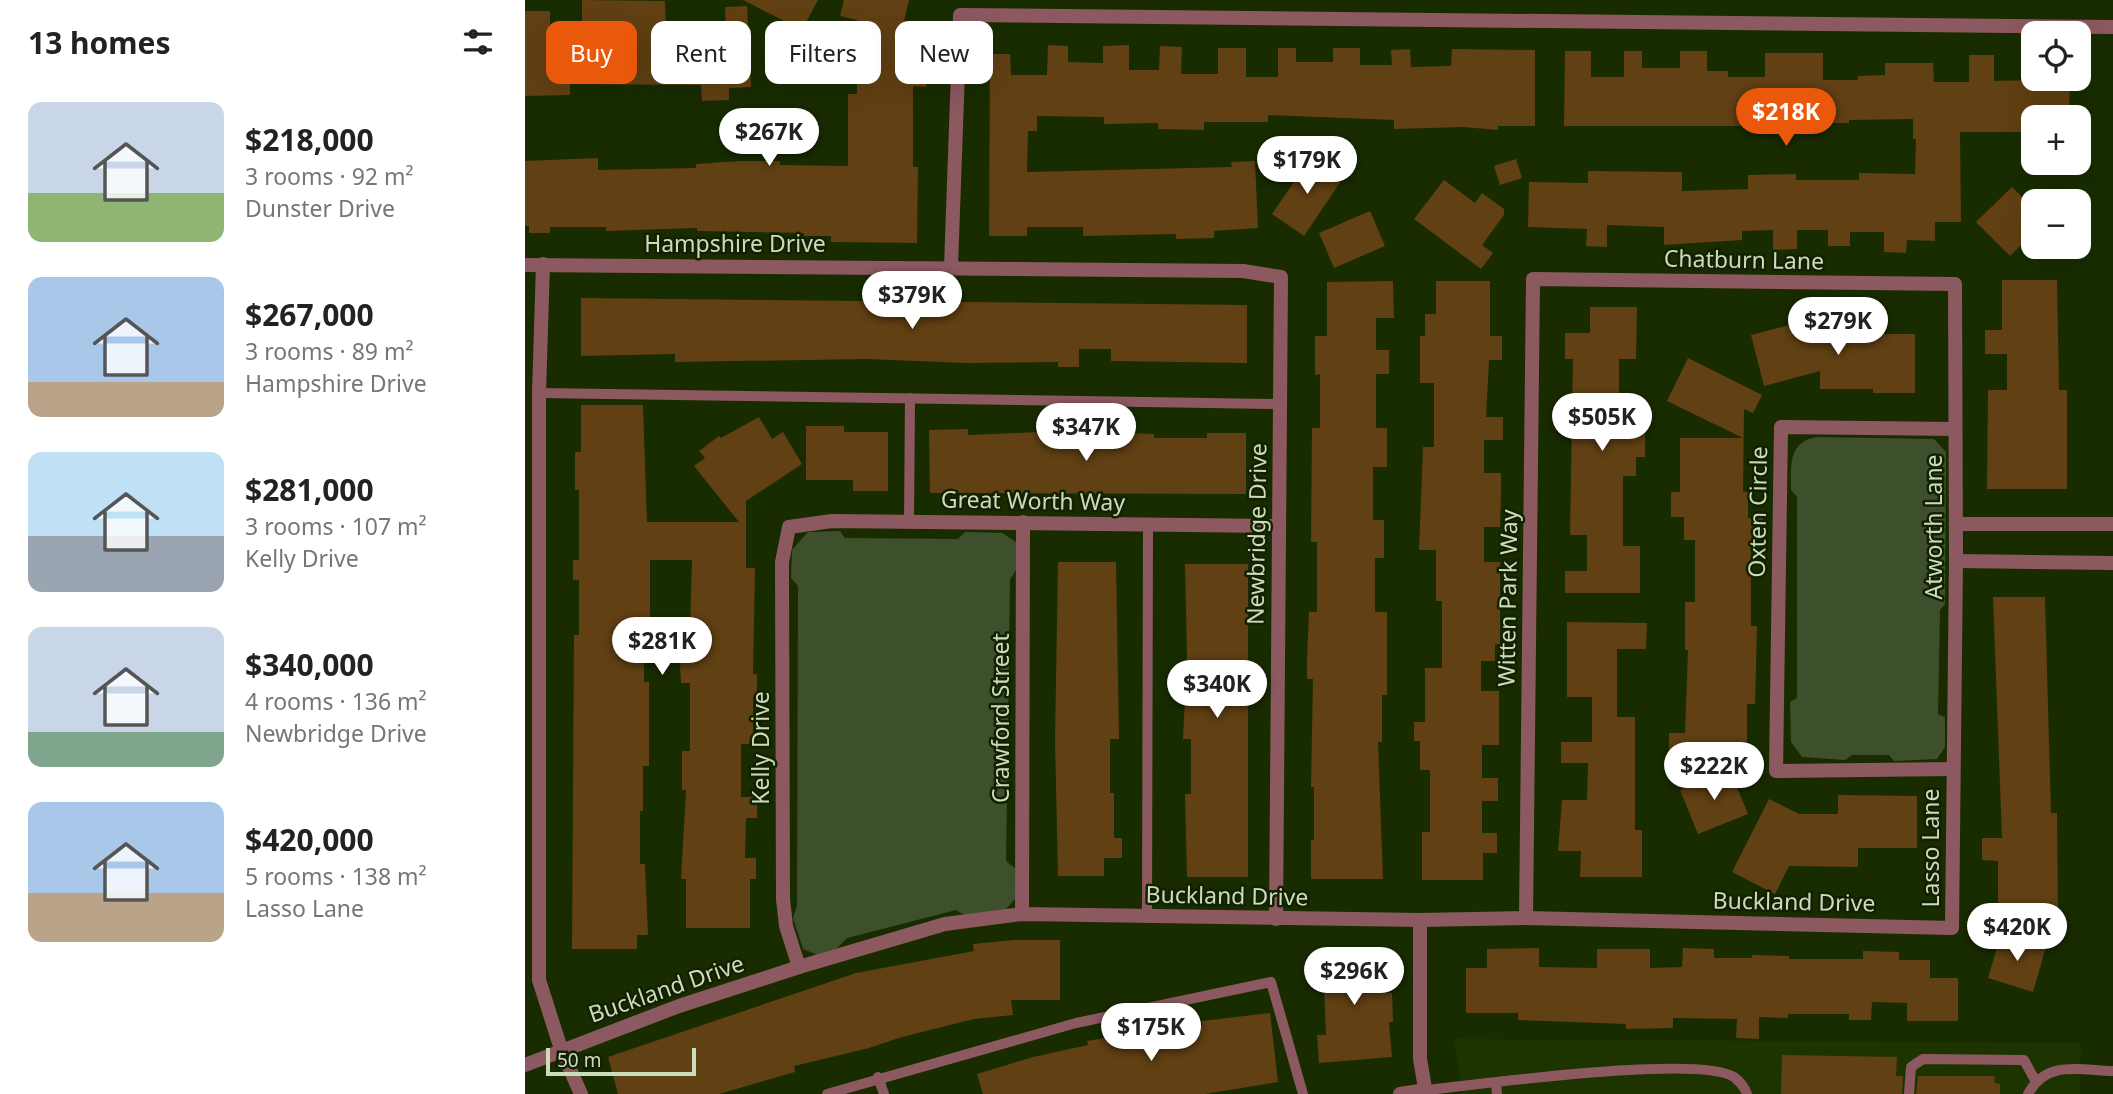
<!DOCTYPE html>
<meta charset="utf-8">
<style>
:root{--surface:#fff;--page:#f2f2f2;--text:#222;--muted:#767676;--accent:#ea580c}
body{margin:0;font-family:"Noto Sans",sans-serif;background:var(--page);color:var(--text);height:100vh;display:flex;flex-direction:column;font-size:26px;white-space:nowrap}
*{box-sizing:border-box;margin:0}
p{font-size:23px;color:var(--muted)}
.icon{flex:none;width:38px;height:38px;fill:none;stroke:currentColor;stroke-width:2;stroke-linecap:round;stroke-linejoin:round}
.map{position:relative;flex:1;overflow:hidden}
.details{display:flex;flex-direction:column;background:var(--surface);width:525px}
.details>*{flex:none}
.top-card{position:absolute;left:21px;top:21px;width:665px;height:63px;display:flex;gap:14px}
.tools{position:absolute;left:1496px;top:21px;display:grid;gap:14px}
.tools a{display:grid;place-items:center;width:70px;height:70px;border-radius:14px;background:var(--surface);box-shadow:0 7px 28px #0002;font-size:35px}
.scale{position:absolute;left:21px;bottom:18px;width:150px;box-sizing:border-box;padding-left:7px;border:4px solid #cbdcbc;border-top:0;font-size:19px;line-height:24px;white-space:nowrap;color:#cbdcbc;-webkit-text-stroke:5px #132103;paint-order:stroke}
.price{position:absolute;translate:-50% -60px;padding:0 16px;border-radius:24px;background:#fff;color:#222;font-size:23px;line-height:46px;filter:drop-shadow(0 2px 4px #0008)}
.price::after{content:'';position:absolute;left:50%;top:42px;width:21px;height:16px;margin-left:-10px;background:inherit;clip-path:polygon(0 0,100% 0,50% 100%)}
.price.selected{background:var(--accent);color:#fff}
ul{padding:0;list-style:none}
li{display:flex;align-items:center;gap:21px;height:175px;padding:0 28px}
li span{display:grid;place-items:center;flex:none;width:196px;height:140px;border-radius:14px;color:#555}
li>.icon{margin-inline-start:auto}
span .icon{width:84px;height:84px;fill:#fffc;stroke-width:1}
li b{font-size:30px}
h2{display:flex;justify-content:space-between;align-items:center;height:84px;padding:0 28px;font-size:30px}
.tag{padding:0 24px;border-radius:14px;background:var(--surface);box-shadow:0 7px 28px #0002;font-size:24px;line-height:63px}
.tag.selected{background:var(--accent);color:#fff}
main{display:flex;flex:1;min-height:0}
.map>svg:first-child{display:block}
.built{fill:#1e3400}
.green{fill:#3d502b}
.building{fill:#614013}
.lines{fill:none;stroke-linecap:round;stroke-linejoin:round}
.service{stroke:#8d5961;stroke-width:10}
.minor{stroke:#8d5961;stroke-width:14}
.labels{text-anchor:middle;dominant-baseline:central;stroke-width:5;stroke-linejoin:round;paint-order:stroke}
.street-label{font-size:23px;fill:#cbdcbc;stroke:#132103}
</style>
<main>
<section class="details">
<h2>13 homes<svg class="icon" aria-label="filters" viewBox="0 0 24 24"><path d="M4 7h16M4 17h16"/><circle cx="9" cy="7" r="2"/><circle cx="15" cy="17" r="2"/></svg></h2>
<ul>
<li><span style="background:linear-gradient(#c9d6e8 65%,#8fb573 0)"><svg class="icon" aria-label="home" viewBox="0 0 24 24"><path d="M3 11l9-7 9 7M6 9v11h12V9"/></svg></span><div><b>$218,000</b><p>3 rooms · 92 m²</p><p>Dunster Drive</p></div></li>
<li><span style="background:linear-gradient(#a9c7e8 75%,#b9a48a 0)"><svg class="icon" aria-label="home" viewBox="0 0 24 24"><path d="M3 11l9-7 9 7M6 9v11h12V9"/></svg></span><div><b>$267,000</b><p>3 rooms · 89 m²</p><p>Hampshire Drive</p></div></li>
<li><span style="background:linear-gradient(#bfe0f5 60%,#9aa5b1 0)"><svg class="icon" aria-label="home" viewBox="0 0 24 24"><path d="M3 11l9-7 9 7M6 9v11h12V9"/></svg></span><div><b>$281,000</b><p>3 rooms · 107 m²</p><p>Kelly Drive</p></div></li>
<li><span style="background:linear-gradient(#c9d6e8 75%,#7fa58c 0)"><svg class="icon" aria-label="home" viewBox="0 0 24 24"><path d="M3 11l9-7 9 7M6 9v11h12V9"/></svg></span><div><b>$340,000</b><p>4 rooms · 136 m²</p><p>Newbridge Drive</p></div></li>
<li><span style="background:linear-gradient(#a9c7e8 65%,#b9a48a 0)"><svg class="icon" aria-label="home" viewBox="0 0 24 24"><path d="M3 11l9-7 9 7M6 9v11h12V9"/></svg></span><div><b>$420,000</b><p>5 rooms · 138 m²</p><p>Lasso Lane</p></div></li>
</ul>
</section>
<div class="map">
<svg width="1588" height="1094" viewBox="0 0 1588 1094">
<rect width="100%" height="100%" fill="#192c00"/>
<!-- built -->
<path class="built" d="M 928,1039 L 1556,1043 L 1555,1094 L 938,1094 Z"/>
<!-- green -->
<g class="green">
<path d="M 1291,437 L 1409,439 L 1421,452 L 1420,604 L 1415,610 L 1413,714 L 1420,717 L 1420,747 L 1412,759 L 1369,761 L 1364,755 L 1327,755 L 1320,760 L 1277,757 L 1266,742 L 1265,702 L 1272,698 L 1272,497 L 1266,490 C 1266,467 1263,442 1291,437 Z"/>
<path d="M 315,531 L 320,538 L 433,539 L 440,532 L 477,533 L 491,542 L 492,568 L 485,580 L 481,861 L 490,868 L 490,899 L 479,911 L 439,915 L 431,910 L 322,938 L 311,949 L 293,955 L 278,949 L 268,918 L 272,906 L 273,586 L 266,578 L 267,550 L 283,532 Z"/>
</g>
<!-- building -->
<g class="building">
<path d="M 57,0 L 140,1 L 141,29 L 160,29 L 160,35 L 201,33 L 200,7 L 222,6 L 226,87 L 204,88 L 204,100 L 177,101 L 176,85 L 45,84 L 45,95 L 0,96 L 0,11 L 25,11 L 25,36 L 57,36 Z"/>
<path d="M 218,0 L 293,0 L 277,30 Z"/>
<path d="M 319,0 L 384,0 L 375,39 L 383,39 L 382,65 L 401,65 L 401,87 L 388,86 L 388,167 L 393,167 L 392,243 L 306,242 L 306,236 L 279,236 L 279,233 L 172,231 L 172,228 L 81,231 L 81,227 L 25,227 L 25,233 L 4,233 L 4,226 L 0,226 L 0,161 L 73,158 L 73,170 L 171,168 L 171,164 L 216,161 L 255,161 L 255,165 L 323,166 L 323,94 L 332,94 L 332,20 L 315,16 Z"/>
<path d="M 523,45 L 543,46 L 543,62 L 578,63 L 578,46 L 604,45 L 604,70 L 634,70 L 635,46 L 657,47 L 656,74 L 693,74 L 693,48 L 721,48 L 721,77 L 753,77 L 753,48 L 771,48 L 771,62 L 808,62 L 808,48 L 835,48 L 835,65 L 867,65 L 866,50 L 885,49 L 886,67 L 926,66 L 927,49 L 1010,50 L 1010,126 L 973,126 L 973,130 L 938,127 L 869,129 L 869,120 L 743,115 L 743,122 L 679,122 L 679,130 L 633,129 L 633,123 L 579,124 L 579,117 L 512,116 L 512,131 L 503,131 L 502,172 L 707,167 L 706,162 L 730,161 L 733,228 L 689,231 L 689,238 L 651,239 L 651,234 L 558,236 L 558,227 L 502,227 L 502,236 L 464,236 L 465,54 L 485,54 L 486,75 L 522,75 Z"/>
<path d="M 1040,51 L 1066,51 L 1066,77 L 1099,77 L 1099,51 L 1117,51 L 1117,68 L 1155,68 L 1155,51 L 1182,51 L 1182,71 L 1203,71 L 1203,77 L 1240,77 L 1240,53 L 1298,53 L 1298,80 L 1333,80 L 1333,76 L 1360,75 L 1360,63 L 1408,63 L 1409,82 L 1444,82 L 1444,55 L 1469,55 L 1469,81 L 1545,79 L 1544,117 L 1508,117 L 1508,132 L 1435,132 L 1436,222 L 1410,222 L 1410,241 L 1382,240 L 1381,253 L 1359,252 L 1359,232 L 1325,232 L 1325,246 L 1303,246 L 1303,230 L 1272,230 L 1272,249 L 1248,250 L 1248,230 L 1217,231 L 1217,240 L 1139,245 L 1139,227 L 1082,225 L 1082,247 L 1061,246 L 1062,229 L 1003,227 L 1004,182 L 1063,183 L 1063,171 L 1157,172 L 1157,191 L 1223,189 L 1223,175 L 1271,174 L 1271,180 L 1334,180 L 1334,173 L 1390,174 L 1391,139 L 1388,139 L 1388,119 L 1324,120 L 1324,123 L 1244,123 L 1244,126 L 1039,126 Z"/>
<path d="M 786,157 L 818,178 L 779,236 L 747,214 Z"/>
<path d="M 991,159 L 997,178 L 975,185 L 969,166 Z"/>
<path d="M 919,180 L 950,203 L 957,193 L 979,209 L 979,215 L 957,245 L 968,253 L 956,269 L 889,219 Z"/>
<path d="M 1487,187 L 1508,208 L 1508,233 L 1485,256 L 1451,222 Z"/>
<path d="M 845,211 L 860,246 L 809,268 L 794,233 Z"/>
<path d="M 1477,280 L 1532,280 L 1534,390 L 1542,390 L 1542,489 L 1462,489 L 1463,390 L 1482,390 L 1482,354 L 1460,354 L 1460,330 L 1477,330 Z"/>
<path d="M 868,281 L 869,318 L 851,318 L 851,350 L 864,350 L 864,374 L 851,374 L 851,428 L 862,428 L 862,467 L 848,467 L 848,520 L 859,520 L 859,558 L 850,558 L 850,612 L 862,612 L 862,695 L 857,695 L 857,742 L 853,742 L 858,879 L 786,879 L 786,840 L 789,840 L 789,787 L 786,787 L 788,679 L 782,679 L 782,658 L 784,612 L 792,612 L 792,542 L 786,542 L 787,428 L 795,428 L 795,374 L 790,375 L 790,336 L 802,336 L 802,282 Z"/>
<path d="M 911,281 L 965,281 L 965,336 L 977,336 L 977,360 L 964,360 L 961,417 L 978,417 L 978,440 L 959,440 L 959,473 L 976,473 L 976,495 L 975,527 L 959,527 L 959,562 L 975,562 L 975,644 L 970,644 L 970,661 L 956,661 L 956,691 L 974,691 L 974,745 L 957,745 L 957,778 L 973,778 L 973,801 L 957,801 L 957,833 L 972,833 L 972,853 L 958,853 L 958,880 L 897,880 L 897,832 L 905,832 L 905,770 L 895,770 L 895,741 L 889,741 L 889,722 L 900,722 L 900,668 L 917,668 L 917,601 L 911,601 L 911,550 L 894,550 L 898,447 L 909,447 L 909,383 L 895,383 L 895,336 L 900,336 L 900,314 L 911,314 Z"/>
<path d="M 56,298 L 722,305 L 722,363 L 586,361 L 586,349 L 554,349 L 554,367 L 533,367 L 533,362 L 441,363 L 341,359 L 150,362 L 150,354 L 56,356 Z"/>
<path d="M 1065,307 L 1112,307 L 1111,359 L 1094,359 L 1094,431 L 1120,431 L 1120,457 L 1111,457 L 1111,476 L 1098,476 L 1098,546 L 1115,546 L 1115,593 L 1040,593 L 1040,571 L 1062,571 L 1062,535 L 1045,535 L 1048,359 L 1040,359 L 1040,333 L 1065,333 Z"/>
<path d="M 1284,320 L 1329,320 L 1329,334 L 1390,334 L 1390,393 L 1348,393 L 1348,389 L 1295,389 L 1295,371 L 1239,386 L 1226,335 Z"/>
<path d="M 1163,358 L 1237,395 L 1228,413 L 1219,409 L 1218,492 L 1223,492 L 1223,518 L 1238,518 L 1238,540 L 1226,540 L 1226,626 L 1232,626 L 1230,704 L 1222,704 L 1222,742 L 1211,742 L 1211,759 L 1144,758 L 1144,733 L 1160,733 L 1163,650 L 1160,650 L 1160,602 L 1170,602 L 1170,540 L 1159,540 L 1159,517 L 1146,517 L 1146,492 L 1155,492 L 1155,438 L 1218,438 L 1142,401 Z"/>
<path d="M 56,405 L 118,405 L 122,522 L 214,522 L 169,466 L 180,458 L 174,451 L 194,436 L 196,438 L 234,417 L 247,439 L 258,432 L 277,464 L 221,501 L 221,568 L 230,568 L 228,674 L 232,674 L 232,697 L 228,697 L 228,744 L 216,744 L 216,797 L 232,797 L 232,818 L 221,818 L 220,858 L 231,858 L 231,879 L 225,879 L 225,928 L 161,928 L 161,879 L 156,879 L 161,790 L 157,790 L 157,751 L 165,751 L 165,683 L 156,683 L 153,628 L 165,628 L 167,560 L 125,560 L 125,627 L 119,627 L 119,682 L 124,682 L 124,766 L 118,766 L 118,811 L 115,811 L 115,864 L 120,864 L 123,935 L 112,935 L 112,949 L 47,949 L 49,635 L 54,635 L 54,580 L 48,580 L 48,560 L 54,560 L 54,490 L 50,490 L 50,452 L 56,452 Z"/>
<path d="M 281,426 L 319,426 L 319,432 L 363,432 L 363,491 L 328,491 L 328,480 L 281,480 Z"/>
<path d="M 443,429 L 443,435 L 539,431 L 629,434 L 629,438 L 682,438 L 682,433 L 721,433 L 721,494 L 405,493 L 404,430 Z"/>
<path d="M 533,562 L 591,562 L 594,739 L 585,739 L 585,793 L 589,793 L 589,838 L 597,838 L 597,858 L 579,858 L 579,876 L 533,876 L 530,739 Z"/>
<path d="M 660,564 L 723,564 L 723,877 L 662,877 L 660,794 L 666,794 L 666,739 L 658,739 L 662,656 Z"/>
<path d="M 1468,597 L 1520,597 L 1526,813 L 1532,813 L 1533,912 L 1473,912 L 1473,861 L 1457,860 L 1457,838 L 1477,838 Z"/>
<path d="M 1042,622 L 1122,623 L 1121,649 L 1092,649 L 1092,717 L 1110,717 L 1110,830 L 1117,830 L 1117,877 L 1055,877 L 1056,851 L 1033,851 L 1037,800 L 1062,800 L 1063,763 L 1036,763 L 1036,742 L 1067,742 L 1067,697 L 1042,697 Z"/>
<path d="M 1205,770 L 1223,814 L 1173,834 L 1155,790 Z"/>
<path d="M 1313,795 L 1392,796 L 1392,848 L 1333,848 L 1333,867 L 1264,866 L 1250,894 L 1207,872 L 1244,799 L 1274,814 L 1313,814 Z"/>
<path d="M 1476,934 L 1521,947 L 1508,992 L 1463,978 Z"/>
<path d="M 489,940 L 535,940 L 535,1000 L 486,1000 L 488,1015 L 449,1019 L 377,1037 L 344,1048 L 269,1066 L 270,1072 L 194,1094 L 93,1094 L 83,1057 L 331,973 L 449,951 L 448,944 Z"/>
<path d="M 1014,948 L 1014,967 L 1072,968 L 1072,949 L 1125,949 L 1125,968 L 1157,967 L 1158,948 L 1189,949 L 1189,958 L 1227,958 L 1227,955 L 1264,956 L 1264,959 L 1338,959 L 1338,951 L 1374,952 L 1374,960 L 1405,960 L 1405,978 L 1433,978 L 1433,1021 L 1382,1021 L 1382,1003 L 1347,1002 L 1346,1020 L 1324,1020 L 1324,1014 L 1263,1014 L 1263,1018 L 1234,1017 L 1234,1039 L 1211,1038 L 1212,1019 L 1148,1018 L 1148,1028 L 1101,1029 L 1101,1024 L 993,1020 L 993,1013 L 941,1013 L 941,968 L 962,968 L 962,949 Z"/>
<path d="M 858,951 L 860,993 L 867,993 L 868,1022 L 864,1022 L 867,1057 L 794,1063 L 792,1035 L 801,1035 L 799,986 L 788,986 L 786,956 Z"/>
<path d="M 745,1013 L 753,1082 L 680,1094 L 458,1094 L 452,1074 L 508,1057 L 563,1045 L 562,1041 L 591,1036 L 592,1042 L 641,1034 L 641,1031 L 677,1026 L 677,1021 Z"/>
<path d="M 1257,1055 L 1372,1057 L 1371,1076 L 1378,1076 L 1377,1094 L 1256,1094 Z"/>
<path d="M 1393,1076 L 1470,1076 L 1469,1083 L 1475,1084 L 1475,1094 L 1391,1094 Z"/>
</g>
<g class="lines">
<!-- service -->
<g class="service">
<path d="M 14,393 L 755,404"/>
<path d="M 384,522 L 385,398"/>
<path d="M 622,916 L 623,524"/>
<path d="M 353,1077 L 359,1094"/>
<path d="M 971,1083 L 972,1094"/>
<path d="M 901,1090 C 953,1085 1173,1054 1209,1077 C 1214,1081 1220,1088 1222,1094"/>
<path d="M 302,1094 L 551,1023 L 746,982 L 778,1094"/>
<path d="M 1384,1094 L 1386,1067 L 1398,1059 L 1499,1060 L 1510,1080"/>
<path d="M 1503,1094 C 1521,1060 1554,1070 1588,1071"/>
</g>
<!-- minor -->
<g class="minor">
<path d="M 18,264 L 14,393 L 14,980 L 36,1049 L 56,1094"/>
<path d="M 0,265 L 718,271 L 756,277 L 751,919"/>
<path d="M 426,267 L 435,15 L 1588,27"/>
<path d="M 1431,524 L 1588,524"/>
<path d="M 1431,561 L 1588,563"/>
<path d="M 1428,769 L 1251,771 L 1256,427 L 1430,429"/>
<path d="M 497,914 L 498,522"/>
<path d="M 895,920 L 895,1059 L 901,1094"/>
<path d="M 274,967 L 261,926 L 258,899 L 257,562 L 264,527 L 307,521 L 753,526"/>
<path d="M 0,1065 L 154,1006 L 274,967 L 420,924 L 497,914 L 895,920 L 1001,918 L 1427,928 L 1431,561 L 1430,284 L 1008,279 L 1001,918"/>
<path d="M 875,1094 L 901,1090"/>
</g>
</g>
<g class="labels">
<!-- street labels -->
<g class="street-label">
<text x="210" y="243">Hampshire Drive</text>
<text transform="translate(1219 259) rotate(1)">Chatburn Lane</text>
<text transform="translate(508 500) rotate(1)">Great Worth Way</text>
<text transform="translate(1232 512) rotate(-89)">Oxten Circle</text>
<text transform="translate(1408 527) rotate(-90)">Atworth Lane</text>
<text transform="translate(731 534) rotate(-89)">Newbridge Drive</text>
<text transform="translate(982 598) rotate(-89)">Witten Park Way</text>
<text transform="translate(475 718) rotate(-90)">Crawford Street</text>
<text transform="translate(235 748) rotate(-90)">Kelly Drive</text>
<text transform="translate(1405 848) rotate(-90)">Lasso Lane</text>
<text transform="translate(702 895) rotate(1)">Buckland Drive</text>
<text transform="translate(1269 901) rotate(1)">Buckland Drive</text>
<text transform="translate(141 988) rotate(-19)">Buckland Drive</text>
</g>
</g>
</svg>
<div class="tools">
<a><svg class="icon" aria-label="locate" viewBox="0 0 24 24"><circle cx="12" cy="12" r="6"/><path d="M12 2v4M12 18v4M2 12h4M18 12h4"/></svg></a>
<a>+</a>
<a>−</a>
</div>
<div class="scale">50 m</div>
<b class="price selected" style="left:1261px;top:148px">$218K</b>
<b class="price" style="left:244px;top:168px">$267K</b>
<b class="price" style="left:782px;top:196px">$179K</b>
<b class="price" style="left:387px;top:331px">$379K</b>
<b class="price" style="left:1313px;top:357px">$279K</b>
<b class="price" style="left:1077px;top:453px">$505K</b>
<b class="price" style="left:561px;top:463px">$347K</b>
<b class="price" style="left:137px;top:677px">$281K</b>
<b class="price" style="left:692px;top:720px">$340K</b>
<b class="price" style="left:1189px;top:802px">$222K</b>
<b class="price" style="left:1492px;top:963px">$420K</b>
<b class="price" style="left:829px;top:1007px">$296K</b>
<b class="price" style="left:626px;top:1063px">$175K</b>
<div class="top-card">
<a class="tag selected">Buy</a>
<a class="tag">Rent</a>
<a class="tag">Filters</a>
<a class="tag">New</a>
</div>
</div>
</main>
